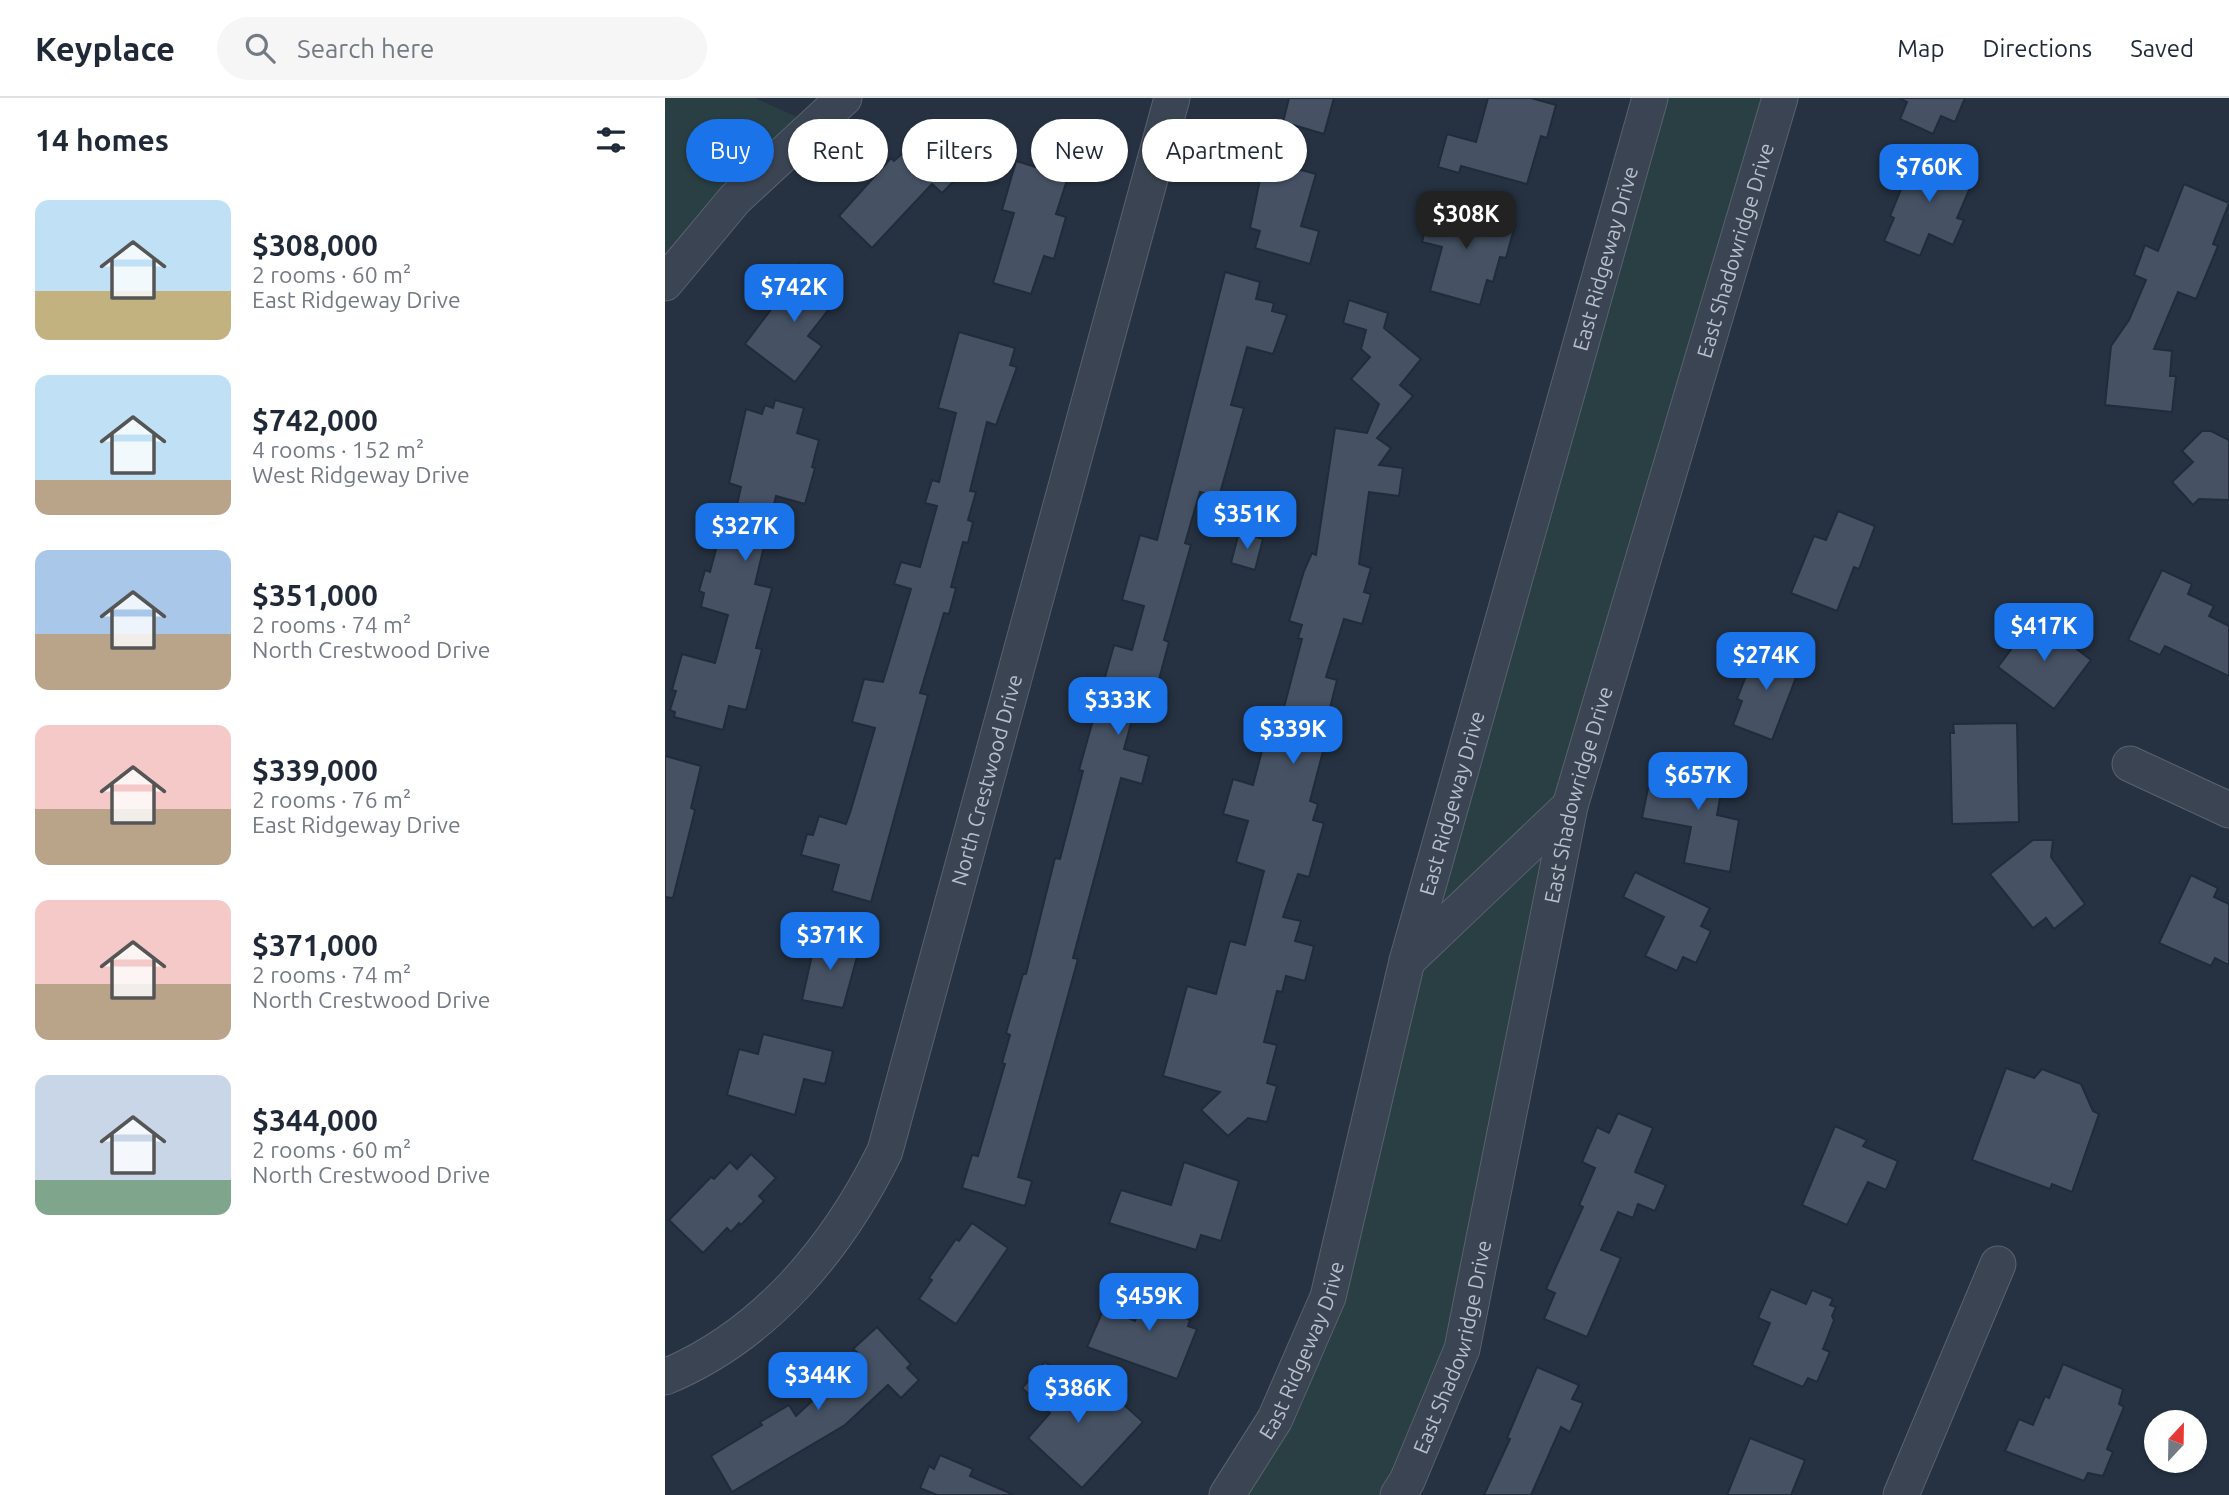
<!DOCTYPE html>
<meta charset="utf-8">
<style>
:root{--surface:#fff;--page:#f6f6f7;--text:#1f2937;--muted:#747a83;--line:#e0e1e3;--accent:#1a73e8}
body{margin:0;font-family:Ubuntu,sans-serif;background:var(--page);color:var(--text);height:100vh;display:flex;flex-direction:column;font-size:26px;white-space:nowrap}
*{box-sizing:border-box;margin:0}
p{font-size:23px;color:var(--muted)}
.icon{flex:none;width:38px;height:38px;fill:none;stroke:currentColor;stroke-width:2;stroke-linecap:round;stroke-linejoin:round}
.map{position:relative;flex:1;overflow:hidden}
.side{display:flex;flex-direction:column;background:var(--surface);width:665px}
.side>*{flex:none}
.banner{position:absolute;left:21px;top:21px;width:665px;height:63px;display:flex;gap:14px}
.needle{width:46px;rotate:22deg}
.tools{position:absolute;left:1479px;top:1312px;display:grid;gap:14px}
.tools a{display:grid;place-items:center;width:63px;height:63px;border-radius:50%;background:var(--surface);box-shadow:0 2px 5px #0004;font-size:35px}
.price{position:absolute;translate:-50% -60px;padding:0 16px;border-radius:14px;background:var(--accent);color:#fff;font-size:23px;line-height:46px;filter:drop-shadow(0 2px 4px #0008)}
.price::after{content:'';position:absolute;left:50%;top:42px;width:21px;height:16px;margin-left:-10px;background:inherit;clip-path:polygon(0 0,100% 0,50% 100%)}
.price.selected{background:#222;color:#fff}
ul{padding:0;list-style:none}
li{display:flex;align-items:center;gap:21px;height:175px;padding:0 35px}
li span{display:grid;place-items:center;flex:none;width:196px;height:140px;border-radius:14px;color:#555}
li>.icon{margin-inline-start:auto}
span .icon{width:84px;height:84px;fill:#fffc;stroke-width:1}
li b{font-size:30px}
h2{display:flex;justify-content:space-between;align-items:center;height:84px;padding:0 35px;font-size:30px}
.tag{padding:0 24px;border-radius:32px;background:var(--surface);box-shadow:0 2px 5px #0004;font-size:24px;line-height:63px}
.tag.selected{background:var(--accent);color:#fff}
header{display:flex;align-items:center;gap:42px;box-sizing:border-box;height:98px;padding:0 35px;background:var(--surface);border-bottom:2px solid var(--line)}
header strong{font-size:33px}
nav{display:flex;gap:38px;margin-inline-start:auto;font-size:24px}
.search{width:490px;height:63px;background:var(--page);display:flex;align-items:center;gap:18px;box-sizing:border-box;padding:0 24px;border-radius:38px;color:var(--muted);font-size:26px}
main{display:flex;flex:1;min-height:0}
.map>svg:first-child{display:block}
.green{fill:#293f43}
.building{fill:#465264;stroke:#212b39;stroke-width:2}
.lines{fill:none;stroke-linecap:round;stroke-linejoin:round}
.minor-casing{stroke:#59626f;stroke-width:37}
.minor{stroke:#3b4452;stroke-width:35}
.labels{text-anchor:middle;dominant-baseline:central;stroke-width:7;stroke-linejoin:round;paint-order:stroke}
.street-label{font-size:21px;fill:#b8bfcc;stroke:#1f2937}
</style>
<header>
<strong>Keyplace</strong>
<div class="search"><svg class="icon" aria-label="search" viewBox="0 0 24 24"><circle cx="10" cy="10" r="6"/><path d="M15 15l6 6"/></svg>Search here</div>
<nav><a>Map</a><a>Directions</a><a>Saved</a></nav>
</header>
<main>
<section class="side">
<h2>14 homes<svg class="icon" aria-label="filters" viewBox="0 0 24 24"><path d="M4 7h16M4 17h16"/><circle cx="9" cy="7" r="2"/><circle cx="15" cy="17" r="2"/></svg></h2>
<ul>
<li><span style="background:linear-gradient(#bfe0f5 65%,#c2b280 0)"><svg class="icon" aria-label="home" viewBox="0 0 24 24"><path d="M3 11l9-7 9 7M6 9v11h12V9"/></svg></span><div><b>$308,000</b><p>2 rooms · 60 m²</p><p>East Ridgeway Drive</p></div></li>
<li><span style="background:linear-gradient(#bfe0f5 75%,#b9a48a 0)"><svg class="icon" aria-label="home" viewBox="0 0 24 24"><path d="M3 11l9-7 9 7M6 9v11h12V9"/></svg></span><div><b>$742,000</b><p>4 rooms · 152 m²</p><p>West Ridgeway Drive</p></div></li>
<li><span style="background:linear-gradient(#a9c7e8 60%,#b9a48a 0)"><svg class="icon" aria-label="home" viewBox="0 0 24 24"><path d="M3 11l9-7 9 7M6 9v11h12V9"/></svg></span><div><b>$351,000</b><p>2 rooms · 74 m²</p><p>North Crestwood Drive</p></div></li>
<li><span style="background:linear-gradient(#f6c9c9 60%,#b9a48a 0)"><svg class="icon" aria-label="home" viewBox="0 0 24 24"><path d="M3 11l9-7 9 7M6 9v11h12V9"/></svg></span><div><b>$339,000</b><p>2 rooms · 76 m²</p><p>East Ridgeway Drive</p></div></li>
<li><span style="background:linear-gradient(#f6c9c9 60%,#b9a48a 0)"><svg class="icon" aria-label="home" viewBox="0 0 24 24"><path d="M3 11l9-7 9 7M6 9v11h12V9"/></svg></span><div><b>$371,000</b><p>2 rooms · 74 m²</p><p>North Crestwood Drive</p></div></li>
<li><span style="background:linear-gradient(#c9d6e8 75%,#7fa58c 0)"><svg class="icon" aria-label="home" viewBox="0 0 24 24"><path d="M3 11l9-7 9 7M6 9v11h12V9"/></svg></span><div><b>$344,000</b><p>2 rooms · 60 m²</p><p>North Crestwood Drive</p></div></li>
</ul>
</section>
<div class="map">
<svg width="1564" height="1397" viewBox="0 0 1564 1397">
<rect width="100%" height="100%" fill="#263242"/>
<!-- green -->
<g class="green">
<path d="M 0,0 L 90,0 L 150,27 L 0,185 Z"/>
<path d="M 985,0 L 1115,0 L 905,708 L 797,1251 L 733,1397 L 562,1397 L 663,1199 Z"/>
</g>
<!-- building -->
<g class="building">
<path d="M 624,0 L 669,0 L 659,36 L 618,24 Z"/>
<path d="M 823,0 L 866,0 L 891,7 L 882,40 L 876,38 L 862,86 L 796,68 L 794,75 L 773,69 L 782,36 L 811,44 Z"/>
<path d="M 1234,0 L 1300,0 L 1290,24 L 1276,18 L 1268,36 L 1235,21 L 1242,4 Z"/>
<path d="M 262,34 L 300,72 L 277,95 L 267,86 L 207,150 L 174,118 L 226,60 L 229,63 Z"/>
<path d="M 1252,52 L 1311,76 L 1292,120 L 1299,122 L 1288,147 L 1264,136 L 1255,158 L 1219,143 L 1229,120 L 1225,118 Z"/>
<path d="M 599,62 L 651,76 L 636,128 L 654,133 L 645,166 L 590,150 L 595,133 L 585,130 Z"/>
<path d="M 351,63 L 403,79 L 391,116 L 401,119 L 389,161 L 379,158 L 366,196 L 328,185 L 349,115 L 337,112 Z"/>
<path d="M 1519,86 L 1564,105 L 1548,146 L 1553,148 L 1531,201 L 1513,194 L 1489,251 L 1507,253 L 1505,278 L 1511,278 L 1507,314 L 1440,307 L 1446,248 L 1464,222 L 1481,182 L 1469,177 L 1480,147 L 1493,153 Z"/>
<path d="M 767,108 L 793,115 L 795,109 L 850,127 L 841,160 L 835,159 L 828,184 L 822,182 L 815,207 L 765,193 L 777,149 L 757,144 Z"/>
<path d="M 134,166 L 175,197 L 143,238 L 157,248 L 130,284 L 80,246 L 119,194 L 115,190 Z"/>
<path d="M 560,174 L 595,184 L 591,201 L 609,205 L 607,213 L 622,217 L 608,256 L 582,249 L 566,307 L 579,310 L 554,399 L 535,394 L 520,445 L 526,447 L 499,542 L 504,544 L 489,600 L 474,596 L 459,651 L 484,658 L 477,686 L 456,680 L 408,860 L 413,861 L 353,1079 L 367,1083 L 360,1108 L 297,1090 L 307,1057 L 313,1058 L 340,966 L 337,965 L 345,937 L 341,935 L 358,876 L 361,876 L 390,760 L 395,761 L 418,673 L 414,672 L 449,547 L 467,552 L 479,508 L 457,502 L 475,437 L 492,442 Z"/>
<path d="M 684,202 L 723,215 L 719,230 L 756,261 L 735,287 L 748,298 L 712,340 L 726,350 L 714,367 L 738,370 L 734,398 L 704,394 L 694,466 L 706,470 L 699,494 L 706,496 L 697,526 L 679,521 L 661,579 L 672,582 L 663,618 L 667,619 L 645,703 L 653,706 L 648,722 L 659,725 L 644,779 L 633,776 L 618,819 L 636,823 L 630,843 L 649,848 L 640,883 L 621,878 L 617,894 L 612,893 L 599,944 L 612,947 L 602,985 L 612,988 L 602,1024 L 583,1020 L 563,1038 L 536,1012 L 555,994 L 498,978 L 522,888 L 551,896 L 565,843 L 580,847 L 599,773 L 571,764 L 583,723 L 558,716 L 568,681 L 588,687 L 604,626 L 614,628 L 637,541 L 633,540 L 637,527 L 624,523 L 639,473 L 647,455 L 651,457 L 670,330 L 702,335 L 714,306 L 686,281 L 705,259 L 696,251 L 701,232 L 678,225 Z"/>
<path d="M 294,234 L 350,250 L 345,267 L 352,269 L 331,327 L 322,324 L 305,393 L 311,394 L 303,422 L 308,424 L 303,445 L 298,444 L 286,489 L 291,490 L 284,516 L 279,515 L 255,595 L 263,597 L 206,804 L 167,793 L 174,767 L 136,757 L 142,736 L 148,737 L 154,718 L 181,726 L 185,715 L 210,630 L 187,624 L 199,581 L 218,584 L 246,491 L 229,486 L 236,464 L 255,469 L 272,408 L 260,405 L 267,382 L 274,384 L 291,315 L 273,310 Z"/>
<path d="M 110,302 L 139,310 L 132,335 L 154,342 L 147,369 L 150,370 L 140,406 L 111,398 L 90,486 L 107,490 L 91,550 L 97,551 L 81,612 L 64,608 L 58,632 L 9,619 L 10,614 L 5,612 L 11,593 L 7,592 L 17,556 L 50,565 L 63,517 L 36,509 L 39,495 L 34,493 L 40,472 L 45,474 L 55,436 L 64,438 L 70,416 L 76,389 L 64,385 L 81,311 L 97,316 L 100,307 L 108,310 Z"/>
<path d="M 1537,333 L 1546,333 L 1564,342 L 1564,402 L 1534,401 L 1528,407 L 1507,384 L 1528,364 L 1517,353 Z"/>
<path d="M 1173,413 L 1210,428 L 1194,471 L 1189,469 L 1172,513 L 1126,495 L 1149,438 L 1161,442 Z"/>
<path d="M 574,434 L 598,441 L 590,472 L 566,465 Z"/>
<path d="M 1497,472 L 1527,486 L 1523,496 L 1549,508 L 1544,518 L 1564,528 L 1564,578 L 1500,548 L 1495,557 L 1463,542 Z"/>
<path d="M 1370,519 L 1426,562 L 1389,611 L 1333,569 Z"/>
<path d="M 1096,548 L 1137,564 L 1107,642 L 1068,627 L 1077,603 L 1072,601 L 1084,570 L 1083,560 Z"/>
<path d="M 1352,625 L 1354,724 L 1287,726 L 1285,635 L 1289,635 L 1288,626 Z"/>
<path d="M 1021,655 L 1062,662 L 1052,717 L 1074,722 L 1065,774 L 1019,765 L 1026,729 L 977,720 L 983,690 L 1013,696 Z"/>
<path d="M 0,658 L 36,668 L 26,710 L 30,712 L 8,800 L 0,799 Z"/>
<path d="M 1368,742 L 1388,742 L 1386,759 L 1420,806 L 1389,831 L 1381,820 L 1368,830 L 1325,776 Z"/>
<path d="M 970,774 L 1045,810 L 1036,828 L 1046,833 L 1031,865 L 1018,859 L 1012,873 L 980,858 L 999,819 L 958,799 Z"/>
<path d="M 1526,777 L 1553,790 L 1549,799 L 1564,806 L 1564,867 L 1550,860 L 1546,868 L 1494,845 Z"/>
<path d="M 151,839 L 195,848 L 178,910 L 137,902 Z"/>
<path d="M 98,936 L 168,953 L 160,986 L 139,981 L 130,1017 L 62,997 L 74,951 L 93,956 Z"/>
<path d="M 1341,970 L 1369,980 L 1377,971 L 1416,986 L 1428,1013 L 1434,1016 L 1407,1094 L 1387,1086 L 1385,1091 L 1307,1062 Z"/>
<path d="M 953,1015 L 988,1030 L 970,1074 L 1001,1087 L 990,1113 L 973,1106 L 968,1120 L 953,1114 L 936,1152 L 956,1160 L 922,1239 L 879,1221 L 890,1195 L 881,1191 L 918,1109 L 914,1107 L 930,1070 L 917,1064 L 932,1029 L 944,1035 Z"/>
<path d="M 1170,1028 L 1202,1042 L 1198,1048 L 1233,1063 L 1221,1092 L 1203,1084 L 1182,1127 L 1137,1107 Z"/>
<path d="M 86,1056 L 111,1080 L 94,1098 L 99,1103 L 76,1127 L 74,1125 L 66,1134 L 62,1130 L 38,1155 L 4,1122 L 46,1079 L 49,1081 L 65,1064 L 72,1071 Z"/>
<path d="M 519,1064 L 574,1083 L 556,1143 L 536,1137 L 531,1152 L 444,1125 L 456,1092 L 506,1107 Z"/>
<path d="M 307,1125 L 343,1150 L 291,1226 L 254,1201 L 267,1182 L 264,1180 L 291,1141 L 294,1143 Z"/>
<path d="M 494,1184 L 524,1196 L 515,1218 L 525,1222 L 523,1228 L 532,1231 L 512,1281 L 422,1249 L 439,1210 L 470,1223 L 478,1202 L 485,1205 Z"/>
<path d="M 1106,1191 L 1141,1206 L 1147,1192 L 1168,1201 L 1165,1207 L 1171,1209 L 1167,1218 L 1169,1222 L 1158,1251 L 1165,1254 L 1152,1284 L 1143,1280 L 1138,1289 L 1087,1267 L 1105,1225 L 1093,1220 Z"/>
<path d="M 212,1229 L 246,1266 L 242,1270 L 254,1282 L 236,1300 L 223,1287 L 180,1327 L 67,1394 L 46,1358 L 97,1327 L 95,1324 L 124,1307 L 131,1318 L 175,1277 L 172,1274 L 192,1254 L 188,1251 Z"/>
<path d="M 380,1264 L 424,1301 L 437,1287 L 478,1324 L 417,1390 L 363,1340 L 385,1315 L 357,1290 Z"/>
<path d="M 1398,1266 L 1458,1291 L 1454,1306 L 1459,1309 L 1442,1351 L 1448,1354 L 1438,1378 L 1423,1375 L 1419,1383 L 1340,1353 L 1354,1321 L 1368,1327 L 1380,1298 L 1384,1300 Z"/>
<path d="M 872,1269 L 914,1287 L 907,1301 L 918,1305 L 905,1334 L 896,1329 L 866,1397 L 819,1397 L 845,1341 L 842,1340 Z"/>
<path d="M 1085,1340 L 1140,1362 L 1126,1397 L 1062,1397 Z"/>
<path d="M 275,1357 L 308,1371 L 305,1378 L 349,1397 L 272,1397 L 255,1390 L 264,1368 L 269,1371 Z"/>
</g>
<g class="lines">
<defs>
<g id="minor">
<path d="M 0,185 L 70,101 L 179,0"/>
<path d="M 1465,666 L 1564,712"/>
<path d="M 742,863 L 905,708"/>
<path id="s1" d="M 0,1279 C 101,1237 173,1149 220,1053 L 507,0"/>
<path id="s2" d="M 562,1397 L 610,1321 L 663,1199 L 742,863 L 985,0"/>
<path id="s3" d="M 733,1397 L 742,1383 L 797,1251 L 905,708 L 1115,0"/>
<path d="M 1236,1397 L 1333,1166"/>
</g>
</defs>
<!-- minor casing -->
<use href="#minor" class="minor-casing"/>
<!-- minor -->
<use href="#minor" class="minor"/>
</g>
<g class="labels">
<!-- street labels -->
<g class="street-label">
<text stroke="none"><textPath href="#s3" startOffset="1293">East Shadowridge Drive</textPath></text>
<text stroke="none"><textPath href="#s2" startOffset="1298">East Ridgeway Drive</textPath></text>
<text stroke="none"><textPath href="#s1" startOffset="707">North Crestwood Drive</textPath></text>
<text stroke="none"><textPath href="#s3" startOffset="726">East Shadowridge Drive</textPath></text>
<text stroke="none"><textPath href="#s2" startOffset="732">East Ridgeway Drive</textPath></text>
<text stroke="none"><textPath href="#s3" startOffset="159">East Shadowridge Drive</textPath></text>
<text stroke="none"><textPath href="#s2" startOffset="164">East Ridgeway Drive</textPath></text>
</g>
</g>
</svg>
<div class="tools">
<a><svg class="needle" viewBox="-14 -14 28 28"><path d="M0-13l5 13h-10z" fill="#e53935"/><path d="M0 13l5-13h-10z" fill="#747a83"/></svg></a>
</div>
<b class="price" style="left:1264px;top:106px">$760K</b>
<b class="price selected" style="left:801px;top:153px">$308K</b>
<b class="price" style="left:129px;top:226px">$742K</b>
<b class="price" style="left:582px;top:453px">$351K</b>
<b class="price" style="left:80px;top:465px">$327K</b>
<b class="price" style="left:1379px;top:565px">$417K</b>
<b class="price" style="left:1101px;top:594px">$274K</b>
<b class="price" style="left:453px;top:639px">$333K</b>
<b class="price" style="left:628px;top:668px">$339K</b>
<b class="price" style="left:1033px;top:714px">$657K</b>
<b class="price" style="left:165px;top:874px">$371K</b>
<b class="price" style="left:484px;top:1235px">$459K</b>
<b class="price" style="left:153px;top:1314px">$344K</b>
<b class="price" style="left:413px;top:1327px">$386K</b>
<div class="banner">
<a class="tag selected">Buy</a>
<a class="tag">Rent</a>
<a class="tag">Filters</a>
<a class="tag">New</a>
<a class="tag">Apartment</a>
</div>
</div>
</main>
